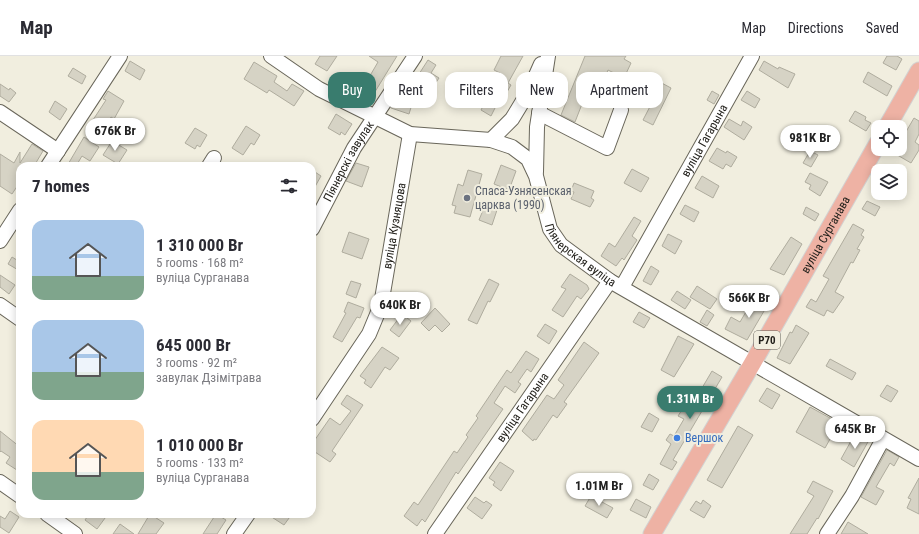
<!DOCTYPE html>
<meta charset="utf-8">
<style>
:root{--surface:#fff;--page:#f2f2f3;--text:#2b2b33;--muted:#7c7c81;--line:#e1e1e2;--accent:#397c6e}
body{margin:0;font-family:"Roboto Condensed",sans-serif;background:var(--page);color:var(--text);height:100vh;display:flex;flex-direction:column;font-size:15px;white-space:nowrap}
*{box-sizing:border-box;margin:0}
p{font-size:13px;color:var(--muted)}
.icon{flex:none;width:22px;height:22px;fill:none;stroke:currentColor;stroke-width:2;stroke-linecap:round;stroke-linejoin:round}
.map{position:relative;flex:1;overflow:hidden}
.side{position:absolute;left:16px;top:106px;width:300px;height:356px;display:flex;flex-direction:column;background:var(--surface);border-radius:12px;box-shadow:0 2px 10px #0003}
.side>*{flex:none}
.guide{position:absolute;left:328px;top:16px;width:380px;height:36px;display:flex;gap:8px}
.controls{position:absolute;left:871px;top:64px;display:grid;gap:8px}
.controls a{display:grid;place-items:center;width:36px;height:36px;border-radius:8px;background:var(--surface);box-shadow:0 2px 10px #0003;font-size:20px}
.price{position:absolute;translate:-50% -34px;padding:0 9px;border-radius:14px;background:#fff;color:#222;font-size:13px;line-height:26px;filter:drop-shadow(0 1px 2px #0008)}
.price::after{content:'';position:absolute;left:50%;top:24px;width:12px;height:9px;margin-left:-6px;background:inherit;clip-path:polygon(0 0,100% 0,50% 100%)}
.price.active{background:var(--accent);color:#fff}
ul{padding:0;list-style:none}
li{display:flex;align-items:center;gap:12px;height:100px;padding:0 16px}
li span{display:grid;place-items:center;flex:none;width:112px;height:80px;border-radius:12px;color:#555}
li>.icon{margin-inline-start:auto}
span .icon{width:48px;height:48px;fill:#fffc;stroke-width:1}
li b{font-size:17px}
h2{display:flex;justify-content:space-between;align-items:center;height:48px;padding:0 16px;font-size:17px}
.chip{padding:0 14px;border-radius:12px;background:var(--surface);box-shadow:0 2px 10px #0003;font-size:14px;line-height:36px}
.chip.active{background:var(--accent);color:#fff}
header{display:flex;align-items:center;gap:24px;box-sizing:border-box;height:56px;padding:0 20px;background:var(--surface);border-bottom:1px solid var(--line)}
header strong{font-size:19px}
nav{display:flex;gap:22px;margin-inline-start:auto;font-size:14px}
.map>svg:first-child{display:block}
.building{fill:#d6d3c5;stroke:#afac9e}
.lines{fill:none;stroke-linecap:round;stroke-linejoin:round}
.minor-casing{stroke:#69665a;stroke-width:16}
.major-casing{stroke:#d3d2d1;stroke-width:19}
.minor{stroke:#fff;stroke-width:14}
.major{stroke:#eeb2a4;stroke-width:17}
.worship-dot{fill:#6b7280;stroke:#f1eedf;stroke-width:1.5}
.shop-dot{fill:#3f7fe0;stroke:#f1eedf;stroke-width:1.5}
.labels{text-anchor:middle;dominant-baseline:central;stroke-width:4;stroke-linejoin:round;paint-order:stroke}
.shield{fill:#f1eedf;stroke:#605e56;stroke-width:1}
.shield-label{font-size:11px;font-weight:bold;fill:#22201b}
.street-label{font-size:12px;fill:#22201b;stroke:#f1eedf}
.worship-label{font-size:12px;fill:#5b616d;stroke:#f1eedf;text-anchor:start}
.shop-label{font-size:12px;fill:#366cbe;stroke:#f1eedf;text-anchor:start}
</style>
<header>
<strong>Map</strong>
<nav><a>Map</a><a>Directions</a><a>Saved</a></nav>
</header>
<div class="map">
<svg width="919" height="478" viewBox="0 0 919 478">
<rect width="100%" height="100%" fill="#f1eedf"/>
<!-- building -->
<g class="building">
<path d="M 320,0 L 337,0 L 327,15 L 315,8 Z"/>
<path d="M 369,0 L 397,0 L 373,39 L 369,37 L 364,46 L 350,38 L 357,25 L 364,30 L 378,6 Z"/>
<path d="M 501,0 L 523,0 L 508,27 L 511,29 L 507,36 L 504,34 L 491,60 L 481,54 L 500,17 L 494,14 Z"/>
<path d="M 585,0 L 626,0 L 624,3 L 631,7 L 624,22 L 608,14 L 600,34 L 589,30 L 575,66 L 561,59 Z"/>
<path d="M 887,0 L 897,0 L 902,3 L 896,14 L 883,7 Z"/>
<path d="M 428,4 L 436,9 L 431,17 L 439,22 L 431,34 L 428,32 L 422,40 L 410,32 Z"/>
<path d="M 130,5 L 145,14 L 140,24 L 125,15 Z"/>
<path d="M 764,5 L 778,13 L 779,11 L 795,18 L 788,32 L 759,14 Z"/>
<path d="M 254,6 L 277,20 L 274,26 L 287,35 L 292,28 L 304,35 L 294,50 L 269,34 L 267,37 L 244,23 Z"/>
<path d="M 73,12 L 86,20 L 82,28 L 68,20 Z"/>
<path d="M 868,16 L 892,30 L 887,40 L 863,26 Z"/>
<path d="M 643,17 L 671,32 L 653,69 L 643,64 L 656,39 L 637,30 Z"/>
<path d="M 0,28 L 9,34 L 10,32 L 16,37 L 9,46 L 0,40 Z"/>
<path d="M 108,35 L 124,45 L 114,63 L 111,61 L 105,72 L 93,64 L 106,44 L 103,43 Z"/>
<path d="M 712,35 L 719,39 L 714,48 L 707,44 Z"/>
<path d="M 747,35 L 760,43 L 755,52 L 741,44 Z"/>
<path d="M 398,40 L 413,45 L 409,58 L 391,52 Z"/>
<path d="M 55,45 L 67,53 L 60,64 L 49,56 Z"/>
<path d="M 855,55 L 866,61 L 865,64 L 871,67 L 866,75 L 849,65 Z"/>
<path d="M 336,58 L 352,68 L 345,79 L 341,76 L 340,79 L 328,72 Z"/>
<path d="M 914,62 L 919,65 L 919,78 L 915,86 L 919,89 L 919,94 L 911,107 L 887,93 L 900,93 L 900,86 Z"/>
<path d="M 729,63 L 741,70 L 743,65 L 752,71 L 744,84 L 724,71 Z"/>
<path d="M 246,70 L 260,79 L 254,89 L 251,87 L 243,99 L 232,92 Z"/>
<path d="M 195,72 L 207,79 L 200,91 L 197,89 L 195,93 L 185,87 Z"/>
<path d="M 828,79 L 836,84 L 832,91 L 824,86 Z"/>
<path d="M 84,81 L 99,91 L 90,105 L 82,100 L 76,110 L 67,110 Z"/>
<path d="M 112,85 L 127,94 L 118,108 L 103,99 Z"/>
<path d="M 32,88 L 43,95 L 34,110 L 20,110 L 20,126 L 12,138 L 0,130 L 0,98 L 14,107 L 20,96 L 20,107 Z"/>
<path d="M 717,92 L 726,97 L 727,95 L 737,101 L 731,111 L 726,108 L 723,113 L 709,105 Z"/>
<path d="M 810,95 L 818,99 L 811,111 L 803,107 Z"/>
<path d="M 356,107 L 369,111 L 362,131 L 346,125 Z"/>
<path d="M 501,109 L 516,115 L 509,134 L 494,128 Z"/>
<path d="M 632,113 L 649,122 L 641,136 L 624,127 Z"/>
<path d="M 312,114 L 321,120 L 312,136 Z"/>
<path d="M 468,114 L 482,118 L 470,161 L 454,157 L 456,150 L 452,149 L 458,128 L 463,130 Z"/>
<path d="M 810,117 L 828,126 L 820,140 L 809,133 L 811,129 L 805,126 Z"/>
<path d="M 702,120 L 719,130 L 713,142 L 695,132 Z"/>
<path d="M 574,127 L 594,135 L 591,142 L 594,144 L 590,151 L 571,143 L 574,136 L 571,135 Z"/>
<path d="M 867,145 L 880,151 L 875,160 L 862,153 Z"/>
<path d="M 486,147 L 498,151 L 492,169 L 479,164 Z"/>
<path d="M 685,149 L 699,156 L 694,166 L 680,158 Z"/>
<path d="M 806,151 L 819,158 L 815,165 L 803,158 Z"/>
<path d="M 634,161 L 641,165 L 632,180 L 637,184 L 624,204 L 622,202 L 616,210 L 601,200 L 609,187 L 615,191 Z"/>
<path d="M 853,168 L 864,174 L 861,179 L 864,181 L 857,193 L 860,194 L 853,207 L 851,206 L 835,236 L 844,241 L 833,257 L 827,254 L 824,260 L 806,251 L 811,243 L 816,246 L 829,223 L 823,220 Z"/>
<path d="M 349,176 L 369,183 L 362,203 L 342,196 Z"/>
<path d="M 668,178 L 682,185 L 675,198 L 662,190 Z"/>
<path d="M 791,181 L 802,188 L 784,219 L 770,213 Z"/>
<path d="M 12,201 L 20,206 L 20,215 L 8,208 Z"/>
<path d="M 651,210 L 659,215 L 651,229 L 643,225 Z"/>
<path d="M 570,218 L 587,229 L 589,233 L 581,243 L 577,240 L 563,261 L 552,254 L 566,233 L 561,231 Z"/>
<path d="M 0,219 L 15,229 L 9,238 L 0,231 Z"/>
<path d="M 489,223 L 499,228 L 490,246 L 488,245 L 477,268 L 468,264 Z"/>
<path d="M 351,225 L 361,228 L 356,242 L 346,238 Z"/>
<path d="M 697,230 L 717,243 L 710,253 L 690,241 Z"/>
<path d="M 677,235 L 691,244 L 685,253 L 671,244 Z"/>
<path d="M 761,238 L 772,245 L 768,251 L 767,250 L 747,284 L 725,273 L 731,261 L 740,266 L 750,249 L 754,251 Z"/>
<path d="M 348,246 L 364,252 L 360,262 L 357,261 L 342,286 L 333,281 L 346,257 L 344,256 Z"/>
<path d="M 435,252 L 450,268 L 442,276 L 435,269 L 429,275 L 421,267 Z"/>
<path d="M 707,254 L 714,259 L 707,270 L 700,266 Z"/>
<path d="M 639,256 L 650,262 L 644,272 L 633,266 Z"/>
<path d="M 402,258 L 411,265 L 399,281 L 390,274 Z"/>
<path d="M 545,268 L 557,275 L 549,288 L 537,280 Z"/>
<path d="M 796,269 L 809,277 L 790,308 L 777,302 L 790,276 L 792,277 Z"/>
<path d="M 678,280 L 694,288 L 674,321 L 661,314 Z"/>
<path d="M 584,286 L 599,297 L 564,346 L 567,348 L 557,362 L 553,359 L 536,384 L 534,383 L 533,385 L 522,375 L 547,339 L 554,343 L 564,329 L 558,324 Z"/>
<path d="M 382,291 L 399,302 L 390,314 L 385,311 L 371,332 L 364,327 L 366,324 L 360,320 Z"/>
<path d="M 526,295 L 539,303 L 531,316 L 527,313 L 518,326 L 521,328 L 515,337 L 505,330 L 494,347 L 503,353 L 458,418 L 456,416 L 425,466 L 422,463 L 417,470 L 404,460 L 414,446 L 418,449 L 454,395 L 457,397 L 468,381 L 466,379 L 478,362 L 476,360 L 507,314 L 511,317 Z"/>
<path d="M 830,303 L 856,317 L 852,324 L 826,310 Z"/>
<path d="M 712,315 L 722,321 L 673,404 L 677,406 L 672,414 L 660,408 L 671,388 L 666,384 L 670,378 L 674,380 L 684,363 L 678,360 L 687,346 L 692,349 Z"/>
<path d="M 887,329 L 898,335 L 891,346 L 880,340 Z"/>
<path d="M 767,332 L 780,339 L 772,353 L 759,345 Z"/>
<path d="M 347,339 L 363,349 L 332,395 L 336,398 L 330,406 L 312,394 L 312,388 L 330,362 L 340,369 L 351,355 L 341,348 Z"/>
<path d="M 810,351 L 839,367 L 825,392 L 796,376 Z"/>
<path d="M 649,357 L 659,363 L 652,376 L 641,371 Z"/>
<path d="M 738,370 L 753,379 L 722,432 L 707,424 Z"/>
<path d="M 0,375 L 20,391 L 20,416 L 6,407 L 10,401 L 1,395 L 0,396 Z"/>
<path d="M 856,376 L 869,384 L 854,411 L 841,403 Z"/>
<path d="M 887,394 L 899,401 L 894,410 L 890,407 L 876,431 L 884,435 L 876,449 L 861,441 Z"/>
<path d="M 500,406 L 514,415 L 501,435 L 493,429 L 495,426 L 489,422 Z"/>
<path d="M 649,418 L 659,424 L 653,434 L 643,429 Z"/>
<path d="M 919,422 L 919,458 L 907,452 L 911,443 L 908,442 Z"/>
<path d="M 813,425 L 833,435 L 818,463 L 817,462 L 807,478 L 790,478 L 814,440 L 807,436 Z"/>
<path d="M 591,440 L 613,452 L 607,462 L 585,450 Z"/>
<path d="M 475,441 L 484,447 L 486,445 L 492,449 L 482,463 L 467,452 Z"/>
<path d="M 636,443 L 651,451 L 646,462 L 630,454 Z"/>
<path d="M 703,444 L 711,450 L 704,462 L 690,454 L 696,445 L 701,448 Z"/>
<path d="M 10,455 L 19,461 L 9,477 L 0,471 L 0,460 L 5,463 Z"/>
<path d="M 89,458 L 108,458 L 97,473 L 85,464 Z"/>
<path d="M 150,458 L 164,467 L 156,478 L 138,478 Z"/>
<path d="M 216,458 L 226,464 L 217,478 L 203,478 Z"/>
<path d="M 267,458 L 292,458 L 284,469 Z"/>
<path d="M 848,466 L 868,478 L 841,478 Z"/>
<path d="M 120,468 L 134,478 L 113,478 Z"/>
</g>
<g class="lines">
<defs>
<g id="minor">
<path id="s1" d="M 271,0 L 319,33 L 410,78 L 491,84 L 512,91 L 528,103 L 536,120 L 550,173 L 561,189 L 610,225 L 919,403"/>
<path d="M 0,56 L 58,95"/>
<path d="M 539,57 L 607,92 L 621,54"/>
<path d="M 491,84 L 512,63 L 529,35 L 541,8"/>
<path d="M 48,110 L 120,0"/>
<path d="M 209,110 L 214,102"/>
<path d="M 536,116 L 537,71 L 548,0"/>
<path id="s2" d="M 312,173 L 354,92 L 415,0"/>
<path d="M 0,185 L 20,154"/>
<path id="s3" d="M 622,231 L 752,0"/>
<path d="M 0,249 L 20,263"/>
<path id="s4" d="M 312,363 L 369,278 L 381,249 L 410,78"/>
<path d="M 0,426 L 20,440"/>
<path d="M 47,458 L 75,478"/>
<path d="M 234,478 L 248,458"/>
<path id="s5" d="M 435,478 L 610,225"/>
<path d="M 827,478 L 852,440 L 883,383"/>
</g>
<g id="major">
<path d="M 887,71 L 919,15"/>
<path id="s6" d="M 652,478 L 752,308 L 878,87"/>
</g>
</defs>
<!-- minor casing -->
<use href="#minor" class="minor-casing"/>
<!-- major casing -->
<use href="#major" class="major-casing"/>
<!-- minor -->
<use href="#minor" class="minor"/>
<!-- major -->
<use href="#major" class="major"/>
</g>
<!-- markers -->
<circle class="worship-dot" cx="467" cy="142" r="4"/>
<circle class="shop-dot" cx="677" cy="382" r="4"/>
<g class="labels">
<!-- shield labels -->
<rect class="shield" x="754" y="275" width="26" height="18" rx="3"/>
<g class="shield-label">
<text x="767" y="284">Р70</text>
</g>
<!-- street labels -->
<g class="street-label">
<text stroke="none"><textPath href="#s3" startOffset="168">вуліца Гагарына</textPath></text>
<text stroke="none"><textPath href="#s2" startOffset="77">Піянерскі завулак</textPath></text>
<text stroke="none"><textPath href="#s4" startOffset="214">вуліца Кузняцова</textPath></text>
<text stroke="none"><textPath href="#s6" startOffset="346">вуліца Сурганава</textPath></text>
<text stroke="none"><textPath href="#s1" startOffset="397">Піянерская вуліца</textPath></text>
<text stroke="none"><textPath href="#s5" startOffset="154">вуліца Гагарына</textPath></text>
</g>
<!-- worship labels -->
<g class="worship-label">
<text x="475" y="135">Спаса-Узнясенская<tspan x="475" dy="14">царква (1990)</tspan></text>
</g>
<!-- shop labels -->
<g class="shop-label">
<text x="685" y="382">Вершок</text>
</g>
</g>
</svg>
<div class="controls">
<a><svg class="icon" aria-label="locate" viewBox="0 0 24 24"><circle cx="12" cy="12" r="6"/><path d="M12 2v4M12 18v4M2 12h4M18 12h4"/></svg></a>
<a><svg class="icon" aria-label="layers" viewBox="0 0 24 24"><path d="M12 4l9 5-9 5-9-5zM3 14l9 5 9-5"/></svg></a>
</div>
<b class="price" style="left:115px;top:96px">676K Br</b>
<b class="price" style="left:810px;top:103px">981K Br</b>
<b class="price" style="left:749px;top:263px">566K Br</b>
<b class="price" style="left:400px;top:270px">640K Br</b>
<b class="price active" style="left:690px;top:364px">1.31M Br</b>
<b class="price" style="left:855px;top:394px">645K Br</b>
<b class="price" style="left:599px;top:451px">1.01M Br</b>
<div class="guide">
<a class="chip active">Buy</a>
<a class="chip">Rent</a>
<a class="chip">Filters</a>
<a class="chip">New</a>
<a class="chip">Apartment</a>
</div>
<section class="side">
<h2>7 homes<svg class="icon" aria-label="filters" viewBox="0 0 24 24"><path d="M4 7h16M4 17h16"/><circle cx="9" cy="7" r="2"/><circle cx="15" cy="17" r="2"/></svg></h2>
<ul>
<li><span style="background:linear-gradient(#a9c7e8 70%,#7fa58c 0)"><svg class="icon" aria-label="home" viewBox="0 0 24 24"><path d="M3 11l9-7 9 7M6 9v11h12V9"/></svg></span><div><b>1 310 000 Br</b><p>5 rooms · 168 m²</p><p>вуліца Сурганава</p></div></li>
<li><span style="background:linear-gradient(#a9c7e8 65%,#7fa58c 0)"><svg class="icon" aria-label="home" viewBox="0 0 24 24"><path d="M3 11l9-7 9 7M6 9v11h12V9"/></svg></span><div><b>645 000 Br</b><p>3 rooms · 92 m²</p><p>завулак Дзімітрава</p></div></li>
<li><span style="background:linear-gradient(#ffd9b3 65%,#7fa58c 0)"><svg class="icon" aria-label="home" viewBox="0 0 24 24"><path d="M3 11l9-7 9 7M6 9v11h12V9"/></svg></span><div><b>1 010 000 Br</b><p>5 rooms · 133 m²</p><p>вуліца Сурганава</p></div></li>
</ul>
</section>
</div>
